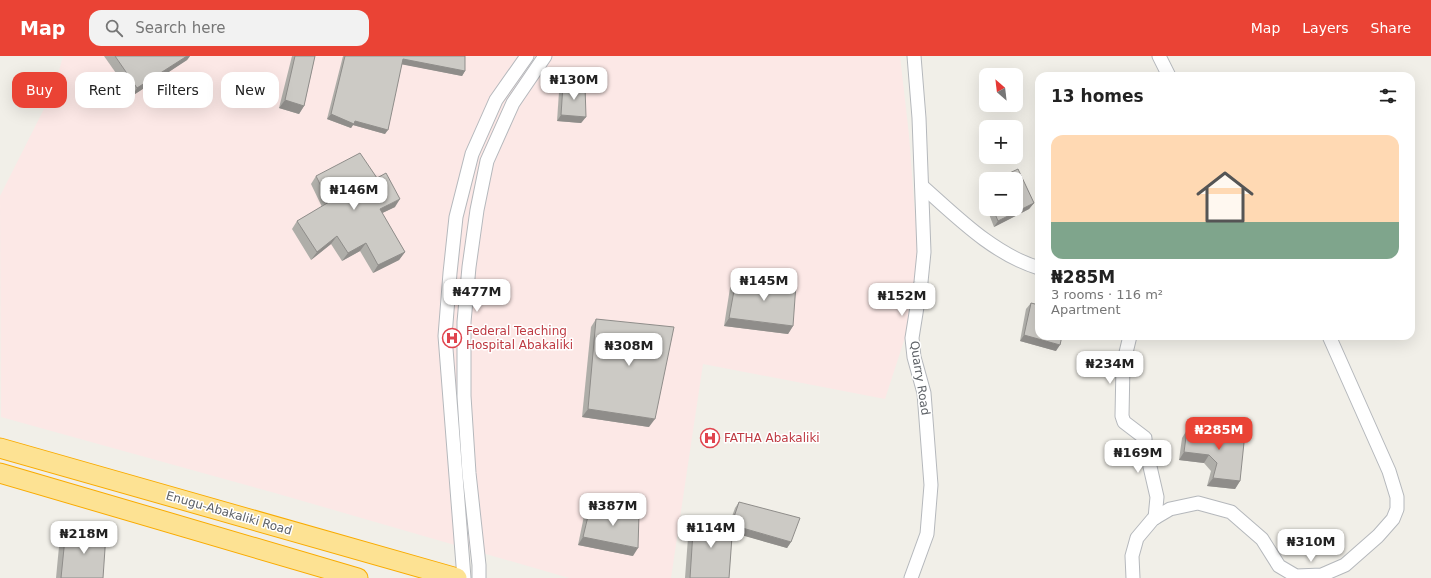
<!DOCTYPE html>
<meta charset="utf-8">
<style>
:root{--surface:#fff;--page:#f2f2f2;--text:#222;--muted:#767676;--accent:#ea4335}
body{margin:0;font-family:"DejaVu Sans",sans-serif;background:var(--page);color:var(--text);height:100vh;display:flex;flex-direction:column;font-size:15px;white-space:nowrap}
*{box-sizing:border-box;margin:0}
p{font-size:13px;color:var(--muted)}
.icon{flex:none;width:22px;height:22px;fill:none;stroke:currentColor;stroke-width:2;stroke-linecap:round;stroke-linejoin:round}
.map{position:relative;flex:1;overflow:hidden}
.side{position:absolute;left:1035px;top:16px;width:380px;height:268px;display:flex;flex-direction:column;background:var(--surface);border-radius:12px;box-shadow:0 4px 16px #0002}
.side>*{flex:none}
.top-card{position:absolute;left:12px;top:16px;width:380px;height:36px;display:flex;gap:8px}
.needle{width:26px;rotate:332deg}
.tools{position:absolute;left:979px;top:12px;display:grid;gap:8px}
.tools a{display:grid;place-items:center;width:44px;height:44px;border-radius:8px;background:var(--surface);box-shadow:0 4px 16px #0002;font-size:20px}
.price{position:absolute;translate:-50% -34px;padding:0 9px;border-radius:8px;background:#fff;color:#222;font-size:13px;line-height:26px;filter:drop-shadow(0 1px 2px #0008)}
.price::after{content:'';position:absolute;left:50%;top:24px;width:12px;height:9px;margin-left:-6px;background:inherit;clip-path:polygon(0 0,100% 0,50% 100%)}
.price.on{background:var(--accent);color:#fff}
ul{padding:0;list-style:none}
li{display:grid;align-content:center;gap:8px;height:212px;padding:0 16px}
li span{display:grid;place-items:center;height:124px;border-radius:12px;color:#555}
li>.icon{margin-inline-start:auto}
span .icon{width:72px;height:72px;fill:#fffc;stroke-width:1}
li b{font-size:17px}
h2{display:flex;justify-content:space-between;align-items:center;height:48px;padding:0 16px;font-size:17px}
.chip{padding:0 14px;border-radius:12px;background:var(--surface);box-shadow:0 4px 16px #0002;font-size:14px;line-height:36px}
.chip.on{background:var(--accent);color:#fff}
header{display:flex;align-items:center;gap:24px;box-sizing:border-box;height:56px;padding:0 20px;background:var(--accent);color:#fff}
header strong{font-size:19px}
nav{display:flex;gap:22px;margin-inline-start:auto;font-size:14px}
.search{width:280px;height:36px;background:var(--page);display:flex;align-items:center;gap:10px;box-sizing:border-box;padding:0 14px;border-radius:12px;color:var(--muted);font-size:15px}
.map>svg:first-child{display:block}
.medical{fill:#fce8e6}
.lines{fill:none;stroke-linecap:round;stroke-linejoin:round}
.minor-casing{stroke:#b5b8bc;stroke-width:15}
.highway-casing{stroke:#f9ab00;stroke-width:21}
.minor{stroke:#fff;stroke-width:13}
.highway{stroke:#fde293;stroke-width:19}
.wall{fill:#afaea9}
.shaded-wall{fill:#8f8d8a}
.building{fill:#cccac5;stroke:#8f8d8a}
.labels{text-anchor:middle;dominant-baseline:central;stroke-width:3;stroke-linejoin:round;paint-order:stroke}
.health-label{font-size:12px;fill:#be3a42;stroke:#fff;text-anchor:start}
.street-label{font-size:12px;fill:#5f6368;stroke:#fff}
</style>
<header>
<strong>Map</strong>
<div class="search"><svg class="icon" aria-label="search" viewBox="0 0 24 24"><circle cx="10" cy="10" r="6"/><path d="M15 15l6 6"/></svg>Search here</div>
<nav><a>Map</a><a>Layers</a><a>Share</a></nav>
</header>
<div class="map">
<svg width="1431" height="522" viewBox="0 0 1431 522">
<rect width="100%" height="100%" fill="#f1efe8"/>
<!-- medical -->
<path class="medical" d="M 63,0 L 900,0 L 909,79 L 919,212 L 913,257 L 885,343 L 703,308 L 671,522 L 569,522 L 275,437 L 1,361 L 0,140 L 54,33 Z"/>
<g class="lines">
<defs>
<g id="minor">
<path d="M 1159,0 L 1169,20"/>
<path d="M 922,130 C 957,161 993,198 1039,212"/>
<path d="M 1130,280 L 1123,309 L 1122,360 L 1124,366 L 1145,382 L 1145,389 L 1157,441 L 1155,462"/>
<path d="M 464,522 L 445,280 L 450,217 L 456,161 L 472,98 L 496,44 L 527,0"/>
<path d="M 479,522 L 479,509 L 469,417 L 464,340 L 464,266 L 469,211 L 477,154 L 487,105 L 513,47 L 545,0"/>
<path d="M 911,522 L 927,478 L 931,429 L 924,337 L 914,301 L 912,282 L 921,226 L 924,196 L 919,62 L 914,0"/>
<path d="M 1133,522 L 1132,500 L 1137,482 L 1153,463 L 1170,453 L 1198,447 L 1231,456 L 1262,483 L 1279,510 L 1296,520 L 1322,519 L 1345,509 L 1378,480 L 1393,463 L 1397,453 L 1397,441 L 1389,415 L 1329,280"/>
</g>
<g id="highway">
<path d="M 0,392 L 457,522"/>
<path d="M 0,417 L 358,522"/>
</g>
</defs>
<!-- minor casing -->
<use href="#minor" class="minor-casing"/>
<!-- highway casing -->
<use href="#highway" class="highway-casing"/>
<!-- minor -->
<use href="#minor" class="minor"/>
<!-- highway -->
<use href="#highway" class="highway"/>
</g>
<!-- wall -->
<g class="wall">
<path d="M 104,0 L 190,0 L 187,4 L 132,40 Z"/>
<path d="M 292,0 L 315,0 L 304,50 L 299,58 L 279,52 Z"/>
<path d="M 343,0 L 465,0 L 465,15 L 462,20 L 402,8 L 385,78 L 353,69 L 351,72 L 327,63 Z"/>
<path d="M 563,29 L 586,61 L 581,67 L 557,65 L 559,36 Z"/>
<path d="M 316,120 L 395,151 L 382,157 L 405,196 L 399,204 L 373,217 L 360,195 L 342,205 L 331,188 L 311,204 L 292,173 L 297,165 L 322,151 L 311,128 Z"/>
<path d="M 986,128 L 986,152 L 979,135 L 984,129 Z"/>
<path d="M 1034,147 L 1029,153 L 994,171 L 987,153 L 1016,153 Z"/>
<path d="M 736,224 L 793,270 L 788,278 L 724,270 L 730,232 Z"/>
<path d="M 1031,247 L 1056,295 L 1020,285 L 1026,253 Z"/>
<path d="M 596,263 L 649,371 L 582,361 L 591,271 Z"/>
<path d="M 1187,374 L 1240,425 L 1235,433 L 1207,430 L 1211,415 L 1204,407 L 1179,404 L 1182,382 Z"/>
<path d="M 739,446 L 791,486 L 787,492 L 732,476 L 729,522 L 685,522 L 689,468 L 694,460 L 730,466 L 735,452 Z"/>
<path d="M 590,452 L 633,500 L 578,489 L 584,460 Z"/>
<path d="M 66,472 L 103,522 L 56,522 L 60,480 Z"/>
</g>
<!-- shaded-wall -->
<g class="shaded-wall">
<path d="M 187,0 L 190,0 L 187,4 L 132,40 L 137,32 Z"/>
<path d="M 403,3 L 465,15 L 462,20 L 400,8 Z"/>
<path d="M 285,44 L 304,50 L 299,58 L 279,52 Z"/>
<path d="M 331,58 L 355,65 L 388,74 L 385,78 L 353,69 L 351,72 L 327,63 Z"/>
<path d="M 561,59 L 586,61 L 581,67 L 557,65 Z"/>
<path d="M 400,143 L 395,151 L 374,161 L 380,153 Z"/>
<path d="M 1034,147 L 1029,153 L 994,171 L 998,165 Z"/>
<path d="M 337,180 L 331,188 L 311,204 L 317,196 Z"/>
<path d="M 366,187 L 360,195 L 342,205 L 348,197 Z"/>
<path d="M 405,196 L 399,204 L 373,217 L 378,209 Z"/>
<path d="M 729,262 L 793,270 L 788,278 L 724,270 Z"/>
<path d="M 1024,279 L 1060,289 L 1056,295 L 1020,285 Z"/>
<path d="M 588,353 L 655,363 L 649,371 L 582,361 Z"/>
<path d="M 1184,396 L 1209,399 L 1204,407 L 1179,404 Z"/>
<path d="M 1213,422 L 1240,425 L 1235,433 L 1207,430 Z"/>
<path d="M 731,469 L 791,486 L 787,492 L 727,475 Z"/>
<path d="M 583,481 L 638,492 L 633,500 L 578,489 Z"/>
</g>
<!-- building -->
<g class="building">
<path d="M 115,0 L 187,0 L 137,32 Z"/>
<path d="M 295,0 L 315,0 L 304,50 L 285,44 Z"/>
<path d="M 345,0 L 465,0 L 465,15 L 403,3 L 388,74 L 355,65 L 354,68 L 331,58 Z"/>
<path d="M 563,29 L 585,30 L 586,61 L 561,59 Z"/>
<path d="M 360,97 L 377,122 L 386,117 L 400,143 L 380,153 L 405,196 L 378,209 L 366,187 L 348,197 L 337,180 L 317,196 L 297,165 L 329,146 L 316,120 Z"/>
<path d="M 1018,113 L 1034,147 L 998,165 L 993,153 L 1016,153 L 1016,123 L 997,123 Z"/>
<path d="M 986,128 L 986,135 L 984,129 Z"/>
<path d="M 736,224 L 796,228 L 793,270 L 729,262 Z"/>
<path d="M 1031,247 L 1039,249 L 1039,280 L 1062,280 L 1060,289 L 1024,279 Z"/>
<path d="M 596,263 L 674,271 L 655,363 L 588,353 Z"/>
<path d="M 1187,374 L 1245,377 L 1240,425 L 1213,422 L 1217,407 L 1209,399 L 1184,396 Z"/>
<path d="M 739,446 L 800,462 L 791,486 L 732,469 L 733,467 L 732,467 Z"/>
<path d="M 590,452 L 639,458 L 638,492 L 583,481 Z"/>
<path d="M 694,460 L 733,467 L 729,522 L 690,522 Z"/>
<path d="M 66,472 L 106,478 L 103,522 L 61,522 Z"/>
</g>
<!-- icons -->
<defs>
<symbol id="hospital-ring" viewBox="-11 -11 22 22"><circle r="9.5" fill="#fff" stroke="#e0444e" stroke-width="1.5"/><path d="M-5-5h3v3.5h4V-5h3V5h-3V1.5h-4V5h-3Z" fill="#e0444e"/></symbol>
</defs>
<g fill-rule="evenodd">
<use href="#hospital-ring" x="441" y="271" width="22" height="22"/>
<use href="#hospital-ring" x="699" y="371" width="22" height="22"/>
</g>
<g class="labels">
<!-- health labels -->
<g class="health-label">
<text x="466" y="275">Federal Teaching<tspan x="466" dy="14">Hospital Abakaliki</tspan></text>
<text x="724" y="382">FATHA Abakaliki</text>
</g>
<!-- street labels -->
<g class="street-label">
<text transform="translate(920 322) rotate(81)">Quarry Road</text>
<text transform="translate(229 457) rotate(16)">Enugu-Abakaliki Road</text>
</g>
</g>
</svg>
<div class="tools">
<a><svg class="needle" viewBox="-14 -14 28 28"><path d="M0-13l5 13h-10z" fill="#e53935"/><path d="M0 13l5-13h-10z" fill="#767676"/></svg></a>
<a>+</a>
<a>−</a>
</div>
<b class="price" style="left:574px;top:45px">₦130M</b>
<b class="price" style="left:354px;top:155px">₦146M</b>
<b class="price" style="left:764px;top:246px">₦145M</b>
<b class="price" style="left:477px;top:257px">₦477M</b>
<b class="price" style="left:902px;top:261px">₦152M</b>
<b class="price" style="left:629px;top:311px">₦308M</b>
<b class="price" style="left:1110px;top:329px">₦234M</b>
<b class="price on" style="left:1219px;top:395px">₦285M</b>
<b class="price" style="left:1138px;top:418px">₦169M</b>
<b class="price" style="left:613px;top:471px">₦387M</b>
<b class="price" style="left:711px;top:493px">₦114M</b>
<b class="price" style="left:84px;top:499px">₦218M</b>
<b class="price" style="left:1311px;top:507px">₦310M</b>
<div class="top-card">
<a class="chip on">Buy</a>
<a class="chip">Rent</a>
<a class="chip">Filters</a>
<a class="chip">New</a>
</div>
<section class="side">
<h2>13 homes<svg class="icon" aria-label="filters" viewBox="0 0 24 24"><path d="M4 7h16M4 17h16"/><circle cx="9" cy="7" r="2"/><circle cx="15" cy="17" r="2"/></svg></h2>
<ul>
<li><span style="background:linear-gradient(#ffd9b3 70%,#7fa58c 0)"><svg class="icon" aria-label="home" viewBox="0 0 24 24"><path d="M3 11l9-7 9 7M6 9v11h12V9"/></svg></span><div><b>₦285M</b><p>3 rooms · 116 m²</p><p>Apartment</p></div></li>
</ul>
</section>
</div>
